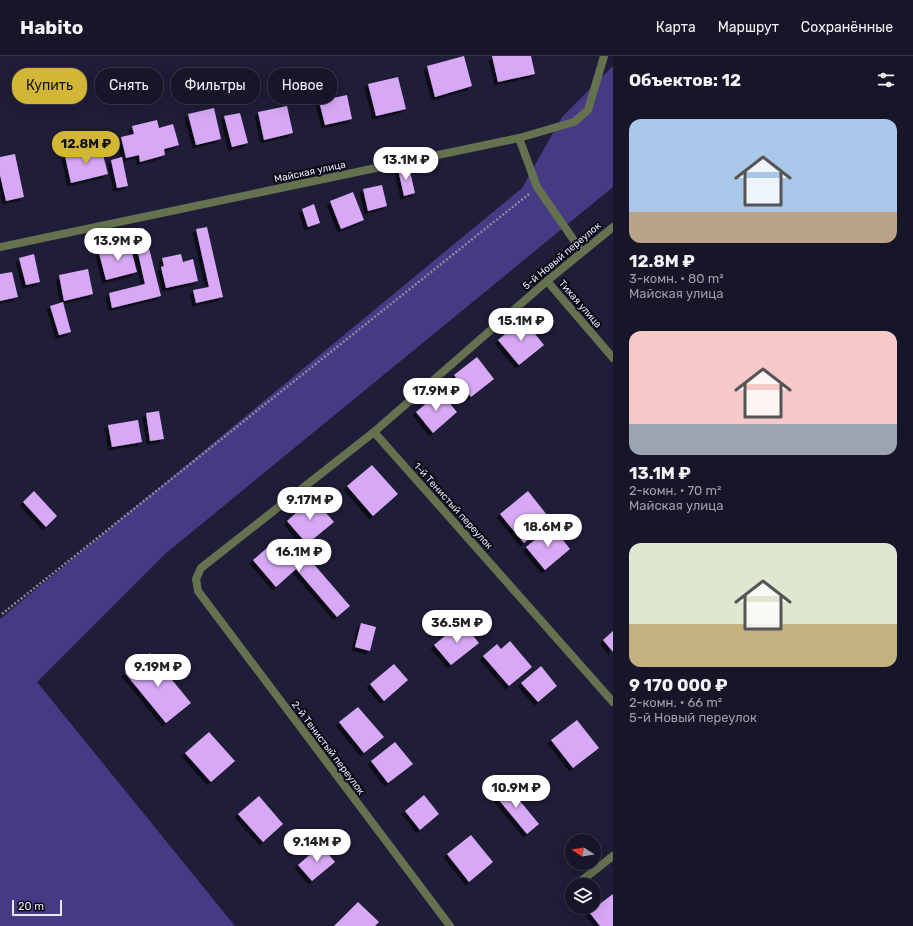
<!DOCTYPE html>
<html lang="ru">
<meta charset="utf-8">
<style>
:root{--surface:#171629;--page:#242335;--text:#f1f3f6;--muted:#9e9fa8;--line:#363546;--accent:#d2b736}
body{margin:0;font-family:Rubik,sans-serif;background:var(--page);color:var(--text);height:100vh;display:flex;flex-direction:column;font-size:15px;white-space:nowrap}
*{box-sizing:border-box;margin:0}
p{font-size:13px;color:var(--muted)}
.icon{flex:none;width:22px;height:22px;fill:none;stroke:currentColor;stroke-width:2;stroke-linecap:round;stroke-linejoin:round}
.map{position:relative;flex:1;overflow:hidden}
.details{display:flex;flex-direction:column;background:var(--surface);width:300px}
.details>*{flex:none}
.top-card{position:absolute;left:12px;top:12px;width:380px;height:36px;display:flex;gap:8px}
.needle{width:26px;rotate:282deg}
.tools{position:absolute;left:565px;top:778px;display:grid;gap:8px}
.tools a{display:grid;place-items:center;width:36px;height:36px;border-radius:50%;background:var(--surface);box-shadow:0 4px 16px #0002,0 0 0 1px var(--line);font-size:20px}
.scale{position:absolute;left:12px;bottom:10px;width:50px;box-sizing:border-box;padding-left:4px;border:2px solid #e7e6f9;border-top:0;font-size:11px;line-height:14px;white-space:nowrap;color:#e7e6f9;-webkit-text-stroke:3px #0a0914;paint-order:stroke}
.price{position:absolute;translate:-50% -34px;padding:0 9px;border-radius:14px;background:#fff;color:#222;font-size:13px;line-height:26px;filter:drop-shadow(0 1px 2px #0008)}
.price::after{content:'';position:absolute;left:50%;top:24px;width:12px;height:9px;margin-left:-6px;background:inherit;clip-path:polygon(0 0,100% 0,50% 100%)}
.price.selected{background:var(--accent);color:#111}
ul{padding:0;list-style:none}
li{display:grid;align-content:center;gap:8px;height:212px;padding:0 16px}
li span{display:grid;place-items:center;height:124px;border-radius:12px;color:#555}
li>.icon{margin-inline-start:auto}
span .icon{width:72px;height:72px;fill:#fffc;stroke-width:1}
li b{font-size:17px}
h2{display:flex;justify-content:space-between;align-items:center;height:48px;padding:0 16px;font-size:17px}
.tag{padding:0 14px;border-radius:16px;background:var(--surface);box-shadow:0 4px 16px #0002,0 0 0 1px var(--line);font-size:14px;line-height:36px}
.tag.selected{background:var(--accent);color:#111}
header{display:flex;align-items:center;gap:24px;box-sizing:border-box;height:56px;padding:0 20px;background:var(--surface);border-bottom:1px solid var(--line)}
header strong{font-size:19px}
nav{display:flex;gap:22px;margin-inline-start:auto;font-size:14px}
main{display:flex;flex:1;min-height:0}
.map>svg:first-child{display:block}
.forest{fill:#453a83}
.building{fill:#d7a8f6;filter:url(#shadow)}
.lines{fill:none;stroke-linecap:round;stroke-linejoin:round}
.path{stroke:#8a899f;stroke-width:2.5;stroke-dasharray:2 2;stroke-linecap:butt}
.minor{stroke:#657250;stroke-width:8}
.labels{text-anchor:middle;dominant-baseline:central;stroke-width:4;stroke-linejoin:round;paint-order:stroke}
.street-label{font-size:10px;fill:#e7e6f9;stroke:#0a0914}
</style>
<header>
<strong>Habito</strong>
<nav><a>Карта</a><a>Маршрут</a><a>Сохранённые</a></nav>
</header>
<main>
<div class="map">
<svg width="613" height="870" viewBox="0 0 613 870">
<defs>
<filter id="shadow"><feDropShadow dx="-3.5" dy="3.5" stdDeviation="0" flood-color="#0009"/></filter>
</defs>
<rect width="100%" height="100%" fill="#1f1d37"/>
<!-- forest -->
<path class="forest" d="M 613,10 L 613,131 L 165,498 L 37,626 L 235,870 L 0,870 L 0,563 L 522,132 L 562,61 Z"/>
<!-- building -->
<g class="building">
<path d="M 464,0 L 472,30 L 435,41 L 427,10 Z"/>
<path d="M 492,0 L 531,0 L 535,18 L 498,26 Z"/>
<path d="M 398,21 L 406,53 L 376,60 L 368,28 Z"/>
<path d="M 347,39 L 352,63 L 325,69 L 319,45 Z"/>
<path d="M 287,50 L 293,77 L 264,84 L 258,56 Z"/>
<path d="M 214,52 L 221,83 L 196,89 L 188,58 Z"/>
<path d="M 240,57 L 248,87 L 232,91 L 224,60 Z"/>
<path d="M 157,64 L 159,72 L 173,68 L 179,89 L 164,93 L 165,99 L 140,106 L 139,99 L 126,102 L 121,81 L 134,78 L 132,70 Z"/>
<path d="M 101,91 L 108,118 L 71,127 L 65,100 Z"/>
<path d="M 15,98 L 24,141 L 6,145 L 0,119 L 0,101 Z"/>
<path d="M 122,101 L 128,130 L 117,132 L 111,104 Z"/>
<path d="M 409,111 L 415,137 L 404,140 L 398,113 Z"/>
<path d="M 382,129 L 387,150 L 368,155 L 363,133 Z"/>
<path d="M 353,136 L 364,164 L 341,173 L 330,145 Z"/>
<path d="M 314,148 L 320,167 L 308,171 L 302,153 Z"/>
<path d="M 207,171 L 223,241 L 196,247 L 193,234 L 209,231 L 196,173 Z"/>
<path d="M 144,172 L 161,240 L 112,252 L 109,237 L 145,228 L 133,175 Z"/>
<path d="M 130,189 L 137,216 L 106,224 L 99,197 Z"/>
<path d="M 34,198 L 40,226 L 26,229 L 19,202 Z"/>
<path d="M 181,198 L 183,206 L 193,203 L 198,225 L 166,232 L 161,211 L 164,210 L 162,202 Z"/>
<path d="M 88,213 L 93,238 L 64,245 L 59,219 Z"/>
<path d="M 12,216 L 18,241 L 0,245 L 0,218 Z"/>
<path d="M 63,246 L 71,276 L 59,279 L 50,250 Z"/>
<path d="M 523,263 L 544,289 L 519,309 L 498,284 Z"/>
<path d="M 477,301 L 494,323 L 471,341 L 454,319 Z"/>
<path d="M 440,336 L 457,356 L 433,377 L 416,356 Z"/>
<path d="M 159,355 L 164,383 L 150,385 L 146,357 Z"/>
<path d="M 138,364 L 142,386 L 112,391 L 108,369 Z"/>
<path d="M 372,409 L 398,438 L 373,460 L 347,430 Z"/>
<path d="M 34,435 L 57,460 L 46,471 L 23,446 Z"/>
<path d="M 528,435 L 551,464 L 524,487 L 500,458 Z"/>
<path d="M 313,442 L 334,466 L 307,488 L 287,465 Z"/>
<path d="M 552,470 L 570,493 L 545,514 L 526,491 Z"/>
<path d="M 293,484 L 350,550 L 337,561 L 296,513 L 276,531 L 253,504 L 275,485 L 282,493 Z"/>
<path d="M 462,566 L 479,587 L 451,609 L 434,589 Z"/>
<path d="M 361,567 L 376,571 L 370,595 L 355,591 Z"/>
<path d="M 613,575 L 613,596 L 603,584 Z"/>
<path d="M 510,585 L 532,611 L 509,630 L 483,600 L 497,588 L 501,593 Z"/>
<path d="M 150,597 L 191,647 L 166,667 L 125,617 Z"/>
<path d="M 394,608 L 408,624 L 384,645 L 370,628 Z"/>
<path d="M 541,610 L 557,630 L 538,646 L 521,627 Z"/>
<path d="M 358,651 L 384,681 L 364,697 L 339,666 Z"/>
<path d="M 577,664 L 599,692 L 573,712 L 551,684 Z"/>
<path d="M 209,676 L 235,705 L 211,726 L 185,697 Z"/>
<path d="M 395,686 L 413,708 L 388,727 L 371,705 Z"/>
<path d="M 506,728 L 539,768 L 527,778 L 494,738 Z"/>
<path d="M 424,739 L 439,758 L 420,774 L 405,755 Z"/>
<path d="M 259,740 L 283,768 L 263,786 L 238,758 Z"/>
<path d="M 471,779 L 493,806 L 469,826 L 447,798 Z"/>
<path d="M 321,789 L 335,806 L 312,825 L 298,809 Z"/>
<path d="M 613,838 L 613,870 L 600,870 L 589,856 Z"/>
<path d="M 358,846 L 379,866 L 375,870 L 334,870 Z"/>
</g>
<g class="lines">
<!-- path -->
<path class="path" d="M 2,558 L 529,138"/>
<!-- minor -->
<g class="minor">
<path d="M 519,82 L 537,131 L 582,196"/>
<path d="M 0,191 L 519,82 L 574,66 L 588,54 L 604,0"/>
<path d="M 547,225 L 613,302"/>
<path d="M 374,376 L 613,646"/>
<path d="M 576,829 L 613,800"/>
<path d="M 450,870 L 198,535 L 196,523 L 201,512 L 374,376 L 547,225 L 613,171"/>
</g>
</g>
<g class="labels">
<!-- street labels -->
<g class="street-label">
<text transform="translate(310 116) rotate(-12)">Майская улица</text>
<text transform="translate(562 200) rotate(-40)">5-й Новый переулок</text>
<text transform="translate(580 248) rotate(49)">Тихая улица</text>
<text transform="translate(453 450) rotate(48)">1-й Тенистый переулок</text>
<text transform="translate(328 692) rotate(53)">2-й Тенистый переулок</text>
</g>
</g>
</svg>
<div class="tools">
<a><svg class="needle" viewBox="-14 -14 28 28"><path d="M0-13l5 13h-10z" fill="#e53935"/><path d="M0 13l5-13h-10z" fill="#9e9fa8"/></svg></a>
<a><svg class="icon" aria-label="layers" viewBox="0 0 24 24"><path d="M12 4l9 5-9 5-9-5zM3 14l9 5 9-5"/></svg></a>
</div>
<div class="scale">20 m</div>
<b class="price selected" style="left:86px;top:109px">12.8M ₽</b>
<b class="price" style="left:406px;top:125px">13.1M ₽</b>
<b class="price" style="left:118px;top:206px">13.9M ₽</b>
<b class="price" style="left:521px;top:286px">15.1M ₽</b>
<b class="price" style="left:436px;top:356px">17.9M ₽</b>
<b class="price" style="left:310px;top:465px">9.17M ₽</b>
<b class="price" style="left:548px;top:492px">18.6M ₽</b>
<b class="price" style="left:299px;top:517px">16.1M ₽</b>
<b class="price" style="left:457px;top:588px">36.5M ₽</b>
<b class="price" style="left:158px;top:632px">9.19M ₽</b>
<b class="price" style="left:516px;top:753px">10.9M ₽</b>
<b class="price" style="left:317px;top:807px">9.14M ₽</b>
<div class="top-card">
<a class="tag selected">Купить</a>
<a class="tag">Снять</a>
<a class="tag">Фильтры</a>
<a class="tag">Новое</a>
</div>
</div>
<section class="details">
<h2>Объектов: 12<svg class="icon" aria-label="filters" viewBox="0 0 24 24"><path d="M4 7h16M4 17h16"/><circle cx="9" cy="7" r="2"/><circle cx="15" cy="17" r="2"/></svg></h2>
<ul>
<li><span style="background:linear-gradient(#a9c7e8 75%,#b9a48a 0)"><svg class="icon" aria-label="home" viewBox="0 0 24 24"><path d="M3 11l9-7 9 7M6 9v11h12V9"/></svg></span><div><b>12.8M ₽</b><p>3-комн. · 80 m²</p><p>Майская улица</p></div></li>
<li><span style="background:linear-gradient(#f6c9c9 75%,#9aa5b1 0)"><svg class="icon" aria-label="home" viewBox="0 0 24 24"><path d="M3 11l9-7 9 7M6 9v11h12V9"/></svg></span><div><b>13.1M ₽</b><p>2-комн. · 70 m²</p><p>Майская улица</p></div></li>
<li><span style="background:linear-gradient(#dfe7d0 65%,#c2b280 0)"><svg class="icon" aria-label="home" viewBox="0 0 24 24"><path d="M3 11l9-7 9 7M6 9v11h12V9"/></svg></span><div><b>9 170 000 ₽</b><p>2-комн. · 66 m²</p><p>5-й Новый переулок</p></div></li>
</ul>
</section>
</main>
